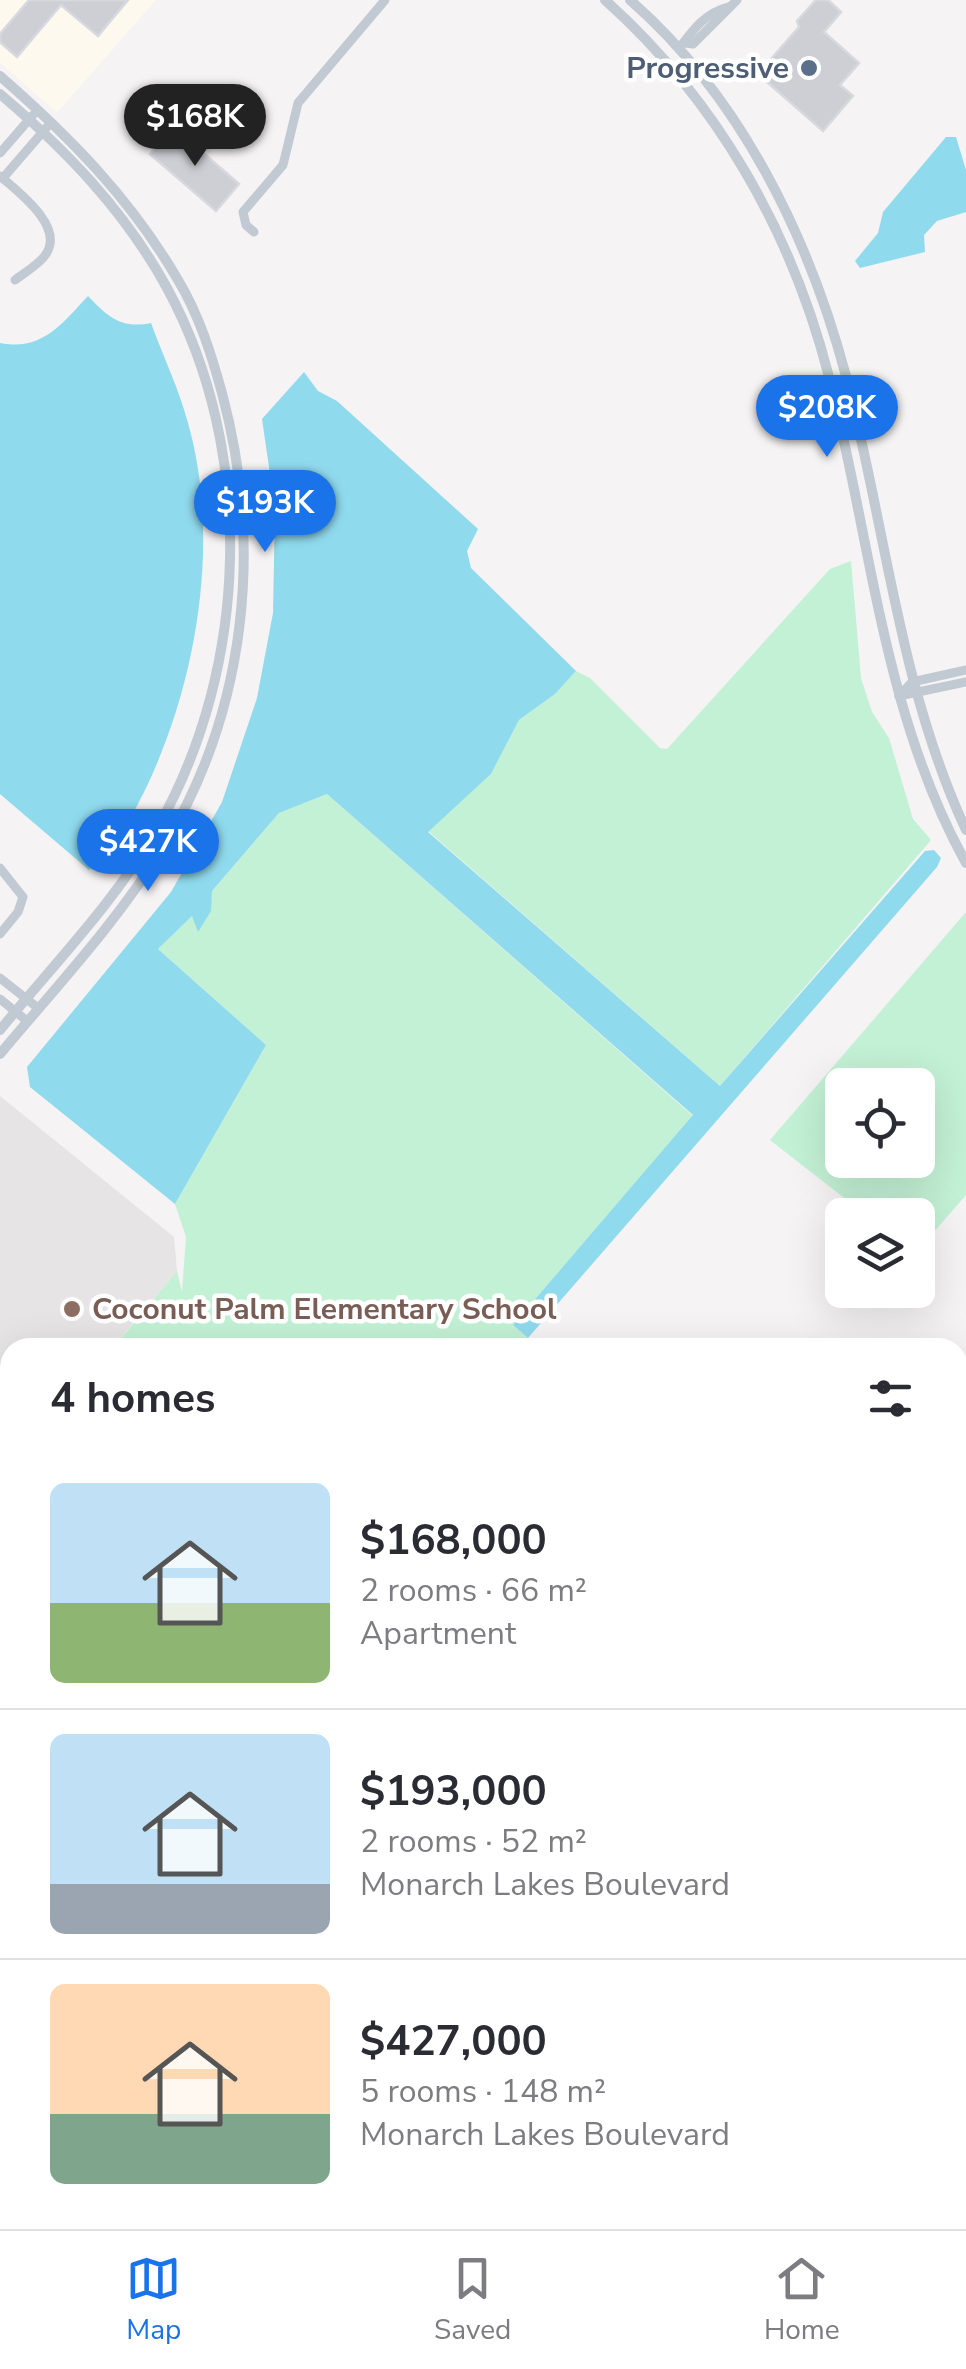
<!DOCTYPE html>
<meta charset="utf-8">
<style>
:root{--surface:#fff;--page:#f7f7f7;--text:#2b2b33;--muted:#7c7c81;--line:#e1e1e2;--accent:#1a73e8}
body{margin:0;font-family:"Nunito Sans",sans-serif;background:var(--page);color:var(--text);height:100vh;display:flex;flex-direction:column;font-size:38px;white-space:nowrap}
*{box-sizing:border-box;margin:0}
p{font-size:32px;color:var(--muted)}
.icon{flex:none;width:55px;height:55px;fill:none;stroke:currentColor;stroke-width:2;stroke-linecap:round;stroke-linejoin:round}
.map{position:relative;flex:1;overflow:hidden}
.panel{position:absolute;left:0px;top:1338px;width:968px;height:892px;display:flex;flex-direction:column;background:var(--surface);border-radius:30px 30px 0 0;box-shadow:0 10px 40px #0002}
.panel>*{flex:none}
.controls{position:absolute;left:825px;top:1068px;display:grid;gap:20px}
.controls a{display:grid;place-items:center;width:110px;height:110px;border-radius:15px;background:var(--surface);box-shadow:0 10px 40px #0002;font-size:50px}
.price{position:absolute;translate:-50% -85px;padding:0 22px;border-radius:35px;background:var(--accent);color:#fff;font-size:32px;line-height:65px;filter:drop-shadow(0 2px 5px #0008)}
.price::after{content:'';position:absolute;left:50%;top:60px;width:30px;height:22px;margin-left:-15px;background:inherit;clip-path:polygon(0 0,100% 0,50% 100%)}
.price.on{background:#222;color:#fff}
ul{padding:0;list-style:none}
li{display:flex;align-items:center;gap:30px;height:250px;padding:0 50px}
li+li{border-top:2px solid var(--line)}
li span{display:grid;place-items:center;flex:none;width:280px;height:200px;border-radius:15px;color:#555}
li>.icon{margin-inline-start:auto}
span .icon{width:120px;height:120px;fill:#fffc;stroke-width:1}
li b{font-size:42px}
h2{display:flex;justify-content:space-between;align-items:center;height:120px;padding:0 50px;font-size:42px}
.tabs{display:flex;justify-content:space-around;align-items:center;height:140px;border-top:2px solid var(--line);background:var(--surface);font-size:28px;color:var(--muted)}
.tabs a{display:grid;justify-items:center;gap:5px}
.tabs .on{color:var(--accent)}
.map>svg:first-child{display:block}
.commercial{fill:#fdf9ef}
.education{fill:#e6e4e5}
.green{fill:#c3f1d5;fill-rule:evenodd}
.water{fill:#90daee}
.building{fill:#cdcfd5;stroke:#d7d9de;stroke-width:2.5}
.lines{fill:none;stroke-linecap:round;stroke-linejoin:round}
.minor{stroke:#c1cad2;stroke-width:9}
.tertiary{stroke:#c1cad2;stroke-width:10}
.secondary{stroke:#c1cbd6;stroke-width:11}
.service-dot{fill:#5c6f8a;stroke:#fff;stroke-width:4}
.education-dot{fill:#8d6e63;stroke:#fff;stroke-width:4}
.labels{text-anchor:middle;dominant-baseline:central;stroke-width:9;stroke-linejoin:round;paint-order:stroke}
.service-label{font-size:30px;font-weight:bold;fill:#4e5e75;stroke:#fff;text-anchor:end}
.education-label{font-size:30px;font-weight:bold;fill:#785e54;stroke:#fff;text-anchor:start}
</style>
<div class="map">
<svg width="966" height="2229" viewBox="0 0 966 2229">
<rect width="100%" height="100%" fill="#f5f3f3"/>
<!-- commercial -->
<path class="commercial" d="M 0,0 L 156,0 L 57,113 L 0,63 Z"/>
<!-- education -->
<path class="education" d="M 0,1096 L 174,1237 L 177,1271 L 113,1347 L 10,1348 L 10,1472 L 0,1464 Z"/>
<!-- green -->
<g class="green">
<path d="M 851,561 L 861,678 L 872,712 L 889,738 L 913,819 L 931,840 L 720,1086 L 428,831 L 491,774 L 519,720 L 555,694 L 576,671 L 590,678 L 660,748 L 667,749 L 830,569 Z"/>
<path d="M 327,794 L 693,1116 L 513,1325 L 528,1338 L 521,1347 L 113,1348 L 177,1271 L 182,1292 L 186,1237 L 175,1204 L 266,1045 L 158,949 L 193,915 L 210,911 L 212,891 L 279,813 Z"/>
<path d="M 966,912 L 966,1195 L 918,1250 L 918,1215 L 866,1215 L 770,1140 ZM 918,1085 L 918,1160 L 842,1160 L 842,1085 Z"/>
</g>
<!-- water -->
<g class="water">
<path d="M 946,137 L 956,137 L 966,170 L 966,212 L 937,221 L 924,235 L 925,252 L 860,268 L 855,261 L 878,233 L 883,212 Z"/>
<path d="M 88,296 C 108,317 121,329 151,323 C 163,356 179,389 188,423 C 224,549 193,710 128,822 C 118,839 102,855 89,870 L 0,794 L 0,343 C 42,351 61,325 88,296 Z"/>
<path d="M 304,372 L 318,391 L 337,401 L 478,529 L 467,551 L 471,568 L 576,671 L 555,694 L 519,720 L 491,774 L 428,832 L 720,1086 L 925,851 L 934,850 L 941,858 L 937,867 L 528,1338 L 513,1325 L 693,1115 L 327,794 L 279,813 L 212,891 L 211,911 L 198,932 L 192,916 L 158,949 L 266,1045 L 175,1204 L 30,1087 L 27,1067 L 171,892 L 222,802 L 257,698 L 273,613 L 275,508 L 262,419 Z"/>
<path d="M 10,1678 L 10,1785 L 0,1796 L 0,1690 Z"/>
<path d="M 966,1828 L 966,2051 L 958,2052 L 958,1838 Z"/>
</g>
<!-- building -->
<g class="building">
<path d="M 29,0 L 128,0 L 98,36 L 61,5 L 17,57 L 0,42 L 0,34 Z"/>
<path d="M 816,0 L 828,0 L 841,12 L 824,32 L 859,63 L 840,85 L 853,96 L 823,131 L 758,74 L 799,27 L 797,21 Z"/>
<path d="M 173,127 L 239,184 L 216,211 L 150,154 Z"/>
</g>
<g class="lines">
<!-- minor -->
<g class="minor">
<path d="M 685,43 L 693,44 L 737,0"/>
<path d="M 680,47 C 693,30 705,13 728,7"/>
<path d="M 0,153 L 33,115"/>
<path d="M 0,176 C 17,191 65,226 46,254 C 40,264 24,273 15,280"/>
<path d="M 3,178 L 47,127"/>
<path d="M 254,232 L 246,225 L 243,212 L 283,165 L 298,103 L 385,0"/>
<path d="M 899,696 L 912,682 L 966,670"/>
<path d="M 899,696 L 966,682"/>
<path d="M 0,868 L 23,897 L 18,912 L 0,934"/>
<path d="M 0,978 L 38,1008"/>
<path d="M 0,999 L 27,1021"/>
<path d="M 0,1579 L 3,1585 L 0,1605"/>
<path d="M 958,1802 L 966,1792"/>
<path d="M 0,1891 L 10,1879"/>
<path d="M 0,2039 L 10,2027"/>
<path d="M 0,2112 L 10,2121"/>
<path d="M 958,2126 L 966,2122"/>
<path d="M 958,2207 L 966,2214"/>
<path d="M 123,2220 L 133,2229"/>
<path d="M 299,2220 L 299,2229"/>
<path d="M 851,2220 L 862,2229"/>
<path d="M 64,2229 L 71,2220"/>
<path d="M 498,2229 L 506,2220"/>
</g>
<!-- tertiary -->
<g class="tertiary">
<path d="M 605,0 C 717,100 792,232 829,377 C 871,540 883,714 966,863"/>
<path d="M 630,0 C 740,96 809,237 846,376 C 886,529 899,686 966,830"/>
<path d="M 0,76 C 70,137 131,199 178,280 C 199,315 211,353 222,393 C 263,546 247,709 164,846 C 118,921 56,987 0,1054"/>
<path d="M 0,94 C 66,150 125,211 167,288 C 256,452 249,666 158,827 C 116,901 54,964 0,1030"/>
<path d="M 0,1485 L 10,1493"/>
</g>
<!-- secondary -->
<g class="secondary">
<path d="M 958,1627 L 966,1618"/>
<path d="M 424,2229 L 431,2220"/>
<path d="M 443,2229 L 451,2220"/>
</g>
</g>
<!-- markers -->
<circle class="service-dot" cx="809" cy="68" r="10"/>
<circle class="education-dot" cx="72" cy="1309" r="10"/>
<g class="labels">
<!-- service labels -->
<g class="service-label">
<text x="789" y="68">Progressive</text>
</g>
<!-- education labels -->
<g class="education-label">
<text x="92" y="1309">Coconut Palm Elementary School</text>
</g>
</g>
</svg>
<div class="controls">
<a><svg class="icon" aria-label="locate" viewBox="0 0 24 24"><circle cx="12" cy="12" r="6"/><path d="M12 2v4M12 18v4M2 12h4M18 12h4"/></svg></a>
<a><svg class="icon" aria-label="layers" viewBox="0 0 24 24"><path d="M12 4l9 5-9 5-9-5zM3 14l9 5 9-5"/></svg></a>
</div>
<b class="price on" style="left:195px;top:169px">$168K</b>
<b class="price" style="left:827px;top:460px">$208K</b>
<b class="price" style="left:265px;top:555px">$193K</b>
<b class="price" style="left:148px;top:894px">$427K</b>
<section class="panel">
<h2>4 homes<svg class="icon" aria-label="filters" viewBox="0 0 24 24"><path d="M4 7h16M4 17h16"/><circle cx="9" cy="7" r="2"/><circle cx="15" cy="17" r="2"/></svg></h2>
<ul>
<li><span style="background:linear-gradient(#bfe0f5 60%,#8fb573 0)"><svg class="icon" aria-label="home" viewBox="0 0 24 24"><path d="M3 11l9-7 9 7M6 9v11h12V9"/></svg></span><div><b>$168,000</b><p>2 rooms · 66 m²</p><p>Apartment</p></div></li>
<li><span style="background:linear-gradient(#bfe0f5 75%,#9aa5b1 0)"><svg class="icon" aria-label="home" viewBox="0 0 24 24"><path d="M3 11l9-7 9 7M6 9v11h12V9"/></svg></span><div><b>$193,000</b><p>2 rooms · 52 m²</p><p>Monarch Lakes Boulevard</p></div></li>
<li><span style="background:linear-gradient(#ffd9b3 65%,#7fa58c 0)"><svg class="icon" aria-label="home" viewBox="0 0 24 24"><path d="M3 11l9-7 9 7M6 9v11h12V9"/></svg></span><div><b>$427,000</b><p>5 rooms · 148 m²</p><p>Monarch Lakes Boulevard</p></div></li>
</ul>
</section>
</div>
<nav class="tabs">
<a class="on"><svg class="icon" aria-label="map" viewBox="0 0 24 24"><path d="M3 6l6-2 6 2 6-2v14l-6 2-6-2-6 2zM9 4v14M15 6v14"/></svg>Map</a>
<a><svg class="icon" aria-label="saved" viewBox="0 0 24 24"><path d="M7 4h10v16l-5-4-5 4z"/></svg>Saved</a>
<a><svg class="icon" aria-label="home" viewBox="0 0 24 24"><path d="M3 11l9-7 9 7M6 9v11h12V9"/></svg>Home</a>
</nav>
